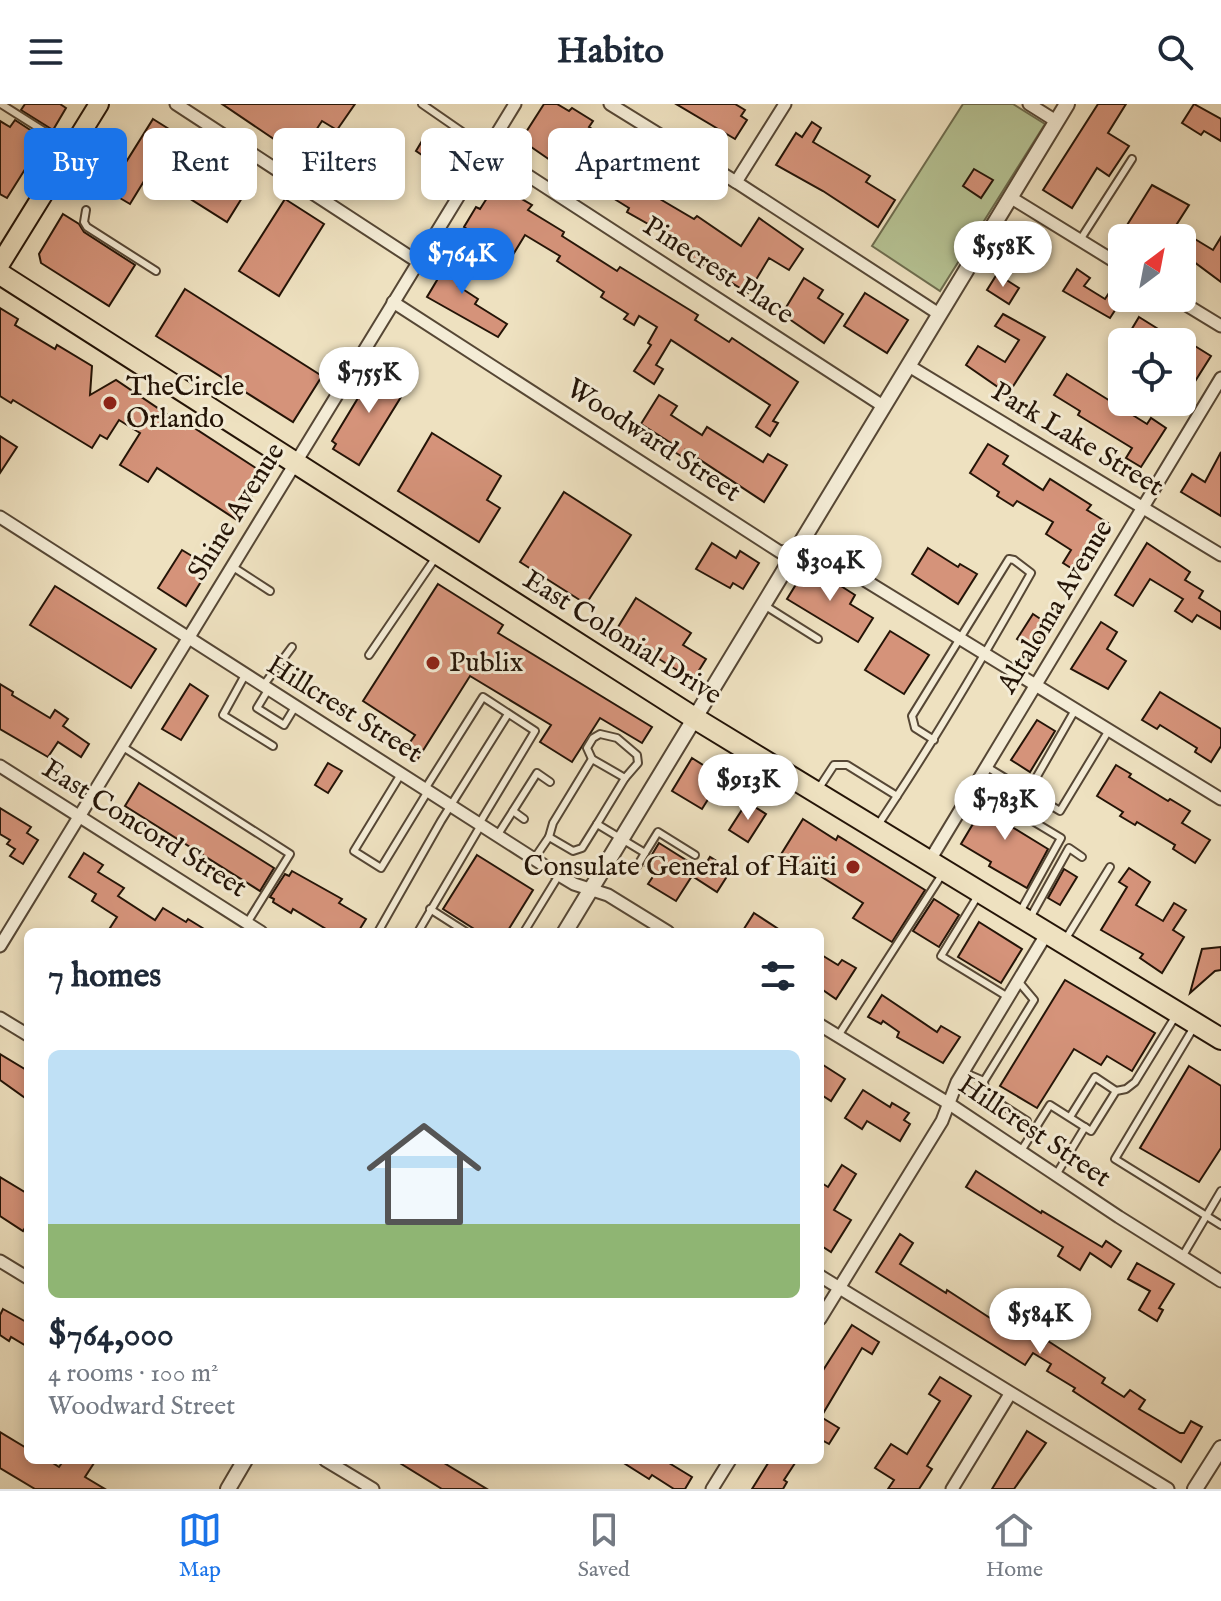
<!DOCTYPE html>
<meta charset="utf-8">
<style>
:root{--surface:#fff;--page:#f2f2f3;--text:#1f2937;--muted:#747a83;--line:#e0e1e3;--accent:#1a73e8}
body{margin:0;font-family:"IM FELL English",serif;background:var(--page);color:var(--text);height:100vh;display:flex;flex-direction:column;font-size:30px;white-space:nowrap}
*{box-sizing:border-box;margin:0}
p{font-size:26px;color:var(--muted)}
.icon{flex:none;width:44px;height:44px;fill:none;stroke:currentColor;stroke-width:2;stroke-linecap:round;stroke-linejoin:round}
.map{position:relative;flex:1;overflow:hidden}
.details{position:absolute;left:24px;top:824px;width:800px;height:536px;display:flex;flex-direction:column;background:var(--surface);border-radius:12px;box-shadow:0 4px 12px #0003}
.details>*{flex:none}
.top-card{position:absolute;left:24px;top:24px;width:800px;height:72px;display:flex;gap:16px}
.needle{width:52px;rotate:32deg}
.controls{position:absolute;left:1108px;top:120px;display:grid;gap:16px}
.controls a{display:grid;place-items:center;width:88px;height:88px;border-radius:12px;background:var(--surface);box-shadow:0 4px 12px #0003;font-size:40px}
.price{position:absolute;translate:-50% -68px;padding:0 18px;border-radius:28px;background:#fff;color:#222;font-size:26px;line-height:52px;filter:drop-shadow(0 2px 4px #0008)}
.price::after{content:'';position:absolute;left:50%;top:48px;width:24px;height:18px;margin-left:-12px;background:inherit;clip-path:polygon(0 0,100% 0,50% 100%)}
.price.selected{background:var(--accent);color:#fff}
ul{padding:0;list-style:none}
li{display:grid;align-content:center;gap:16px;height:424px;padding:0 24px}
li+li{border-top:2px solid var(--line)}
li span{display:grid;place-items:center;height:248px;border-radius:12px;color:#555}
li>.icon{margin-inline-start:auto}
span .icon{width:144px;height:144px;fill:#fffc;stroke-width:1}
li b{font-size:34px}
h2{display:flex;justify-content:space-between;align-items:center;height:96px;padding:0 24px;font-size:34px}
.chip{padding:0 28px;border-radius:12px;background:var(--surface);box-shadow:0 4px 12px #0003;font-size:28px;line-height:72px}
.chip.selected{background:var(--accent);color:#fff}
header{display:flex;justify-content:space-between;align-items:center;height:104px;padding:0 24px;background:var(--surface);font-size:36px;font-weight:800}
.tabs{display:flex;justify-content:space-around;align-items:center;height:112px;border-top:2px solid var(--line);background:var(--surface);font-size:22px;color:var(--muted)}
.tabs a{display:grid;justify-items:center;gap:4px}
.tabs .selected{color:var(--accent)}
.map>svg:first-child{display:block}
.green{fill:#b6c394;stroke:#6d6c4e;stroke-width:2}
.building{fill:#d5937a;stroke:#241407;stroke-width:2}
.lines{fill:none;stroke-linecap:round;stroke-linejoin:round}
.service-casing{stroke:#564735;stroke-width:10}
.minor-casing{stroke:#564735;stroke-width:15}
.tertiary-casing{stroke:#564735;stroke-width:18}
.primary-casing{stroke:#241407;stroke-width:22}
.trunk-casing{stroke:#241407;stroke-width:24}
.service{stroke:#f4ecd6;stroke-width:6}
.minor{stroke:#f4ecd6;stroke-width:11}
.tertiary{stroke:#f4ecd6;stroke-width:14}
.primary{stroke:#eee1c0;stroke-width:18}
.trunk{stroke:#eee1c0;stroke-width:20}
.poi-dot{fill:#8f2418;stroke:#f4ecd6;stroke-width:3}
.labels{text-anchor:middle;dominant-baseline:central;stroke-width:6;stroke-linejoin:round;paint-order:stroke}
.street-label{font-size:28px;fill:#241407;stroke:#f4ecd6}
.poi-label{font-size:28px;fill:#241407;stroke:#f4ecd6;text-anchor:start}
</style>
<header><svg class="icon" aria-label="menu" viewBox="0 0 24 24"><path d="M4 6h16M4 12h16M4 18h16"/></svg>Habito<svg class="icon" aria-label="search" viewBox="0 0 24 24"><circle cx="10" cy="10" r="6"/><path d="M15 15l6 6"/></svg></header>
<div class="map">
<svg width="1221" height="1385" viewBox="0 0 1221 1385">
<rect width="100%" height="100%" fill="#eee1c0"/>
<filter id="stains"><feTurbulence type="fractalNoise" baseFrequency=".0025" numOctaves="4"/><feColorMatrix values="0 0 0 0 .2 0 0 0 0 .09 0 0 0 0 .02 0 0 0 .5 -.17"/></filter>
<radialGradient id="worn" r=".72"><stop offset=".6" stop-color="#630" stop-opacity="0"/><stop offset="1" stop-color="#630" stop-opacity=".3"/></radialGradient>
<!-- green -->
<path class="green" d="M 963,0 L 1013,0 L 1045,20 L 940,187 L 872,142 Z"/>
<!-- building -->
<g class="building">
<path d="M 25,0 L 60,0 L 66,4 L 53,26 L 21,6 Z"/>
<path d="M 222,0 L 355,0 L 337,26 L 322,17 L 299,52 Z"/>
<path d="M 544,0 L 557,0 L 569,7 L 572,4 L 593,17 L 589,23 L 644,57 L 631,78 L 694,115 L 697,112 L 741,142 L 759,114 L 803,145 L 789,166 L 769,154 L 748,189 L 676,144 L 680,138 L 627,108 L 629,104 L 600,86 L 602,84 L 566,61 L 563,65 L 521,36 Z"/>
<path d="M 676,0 L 735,0 L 745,6 L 741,12 L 747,16 L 735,35 Z"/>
<path d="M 1098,0 L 1126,0 L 1108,29 L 1129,42 L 1109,72 L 1097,64 L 1072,104 L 1043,86 Z"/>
<path d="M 1194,0 L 1221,15 L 1221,37 L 1204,27 L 1201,31 L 1182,19 Z"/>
<path d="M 153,15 L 185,35 L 188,31 L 255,73 L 227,118 L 149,69 L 130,100 L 108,87 Z"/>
<path d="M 15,16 L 44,35 L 7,94 L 0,90 L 0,17 L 10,23 Z"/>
<path d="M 812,18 L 821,24 L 813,38 L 870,72 L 866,78 L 895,96 L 878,123 L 823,87 L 776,61 L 796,29 L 802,33 Z"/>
<path d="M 428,27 L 440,35 L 428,55 L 416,47 Z"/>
<path d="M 974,65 L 993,76 L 981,94 L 963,82 Z"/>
<path d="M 496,80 L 532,101 L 528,106 L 564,128 L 562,132 L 617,167 L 620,163 L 698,211 L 695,216 L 729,238 L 732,234 L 798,278 L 773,317 L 778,319 L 770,332 L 756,323 L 770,301 L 671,236 L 656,261 L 663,265 L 654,280 L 634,267 L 651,241 L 648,239 L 657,223 L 639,212 L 634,221 L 624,215 L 628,210 L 601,193 L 604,188 L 557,157 L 560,152 L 525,131 L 514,149 L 488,133 L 486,137 L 464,123 L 476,103 L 480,105 Z"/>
<path d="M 1152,81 L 1189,101 L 1175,123 L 1213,146 L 1221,133 L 1221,178 L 1182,149 L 1182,134 L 1136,134 L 1124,126 Z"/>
<path d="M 285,95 L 324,120 L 279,192 L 239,167 Z"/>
<path d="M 63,110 L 79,120 L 84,128 L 135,161 L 109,202 L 41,159 L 39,150 Z"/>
<path d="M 1018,131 L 1035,142 L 1025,158 L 1008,147 Z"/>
<path d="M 455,146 L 472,156 L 458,182 L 478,195 L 475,200 L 507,220 L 498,233 L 427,193 Z"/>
<path d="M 1077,165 L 1090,174 L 1084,182 L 1105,195 L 1109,189 L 1121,197 L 1110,214 L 1063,187 Z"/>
<path d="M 997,170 L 1019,184 L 1009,200 L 987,186 Z"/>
<path d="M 804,174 L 823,186 L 818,194 L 843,210 L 824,239 L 782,210 Z"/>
<path d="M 185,185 L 322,272 L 293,318 L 156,232 Z"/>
<path d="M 865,189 L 908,216 L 887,249 L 844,222 Z"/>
<path d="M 0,204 L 18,215 L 15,221 L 55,245 L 57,241 L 92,262 L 90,291 L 116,276 L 183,321 L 185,318 L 265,370 L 237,416 L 157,364 L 148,378 L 120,361 L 140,329 L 119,316 L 107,335 L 100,331 L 92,344 L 13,296 L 11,299 L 0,292 Z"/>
<path d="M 1003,210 L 1045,233 L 1008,290 L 966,261 L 978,242 L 1005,258 L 1019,236 L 995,222 Z"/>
<path d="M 1139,213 L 1179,238 L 1124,238 Z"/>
<path d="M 1182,234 L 1211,252 L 1182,298 Z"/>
<path d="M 378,261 L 409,280 L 359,361 L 333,345 L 336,340 L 332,337 Z"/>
<path d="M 1067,270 L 1147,320 L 1151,314 L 1166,324 L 1141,363 L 1126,354 L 1132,344 L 1078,311 L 1080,307 L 1054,291 Z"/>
<path d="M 659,291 L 677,302 L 671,311 L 702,331 L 707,323 L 763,358 L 768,350 L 787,361 L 764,398 L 685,346 L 681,352 L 668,344 L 671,339 L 641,320 Z"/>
<path d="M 432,329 L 501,372 L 487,396 L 500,404 L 479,438 L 398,387 Z"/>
<path d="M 0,332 L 17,343 L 0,369 Z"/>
<path d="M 988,340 L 1008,352 L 1003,360 L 1043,386 L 1050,375 L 1091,401 L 1087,406 L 1108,419 L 1079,469 L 1063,459 L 1071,446 L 1046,430 L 1053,418 L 1017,397 L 1013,402 L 997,392 L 999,388 L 970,369 Z"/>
<path d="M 1221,348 L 1221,412 L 1181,388 L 1192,370 L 1205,378 Z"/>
<path d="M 564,388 L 631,431 L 586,500 L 520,458 Z"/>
<path d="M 712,439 L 736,454 L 740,447 L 759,459 L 743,485 L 733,479 L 730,484 L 696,465 Z"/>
<path d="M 1147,439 L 1190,468 L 1185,476 L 1203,487 L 1199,494 L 1221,508 L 1221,525 L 1197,511 L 1192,518 L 1175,507 L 1183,495 L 1150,475 L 1133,502 L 1115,491 Z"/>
<path d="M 928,444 L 958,463 L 960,460 L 977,470 L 958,500 L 912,470 Z"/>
<path d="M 182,446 L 210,463 L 186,502 L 158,484 Z"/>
<path d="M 808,461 L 855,491 L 850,500 L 873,514 L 858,538 L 787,495 Z"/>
<path d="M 438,480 L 503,521 L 498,529 L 652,623 L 642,639 L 600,614 L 572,658 L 540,638 L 551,621 L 470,572 L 417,656 L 404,647 L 415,631 L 363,597 Z"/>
<path d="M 55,482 L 156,545 L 131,584 L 30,521 Z"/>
<path d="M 636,494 L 691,529 L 683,541 L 706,555 L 693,576 L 615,528 Z"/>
<path d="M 1033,510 L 1048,520 L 1033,545 L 1017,535 Z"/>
<path d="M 1101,518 L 1117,528 L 1107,545 L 1126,557 L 1108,585 L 1071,565 Z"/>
<path d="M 890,527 L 929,551 L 904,590 L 865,566 Z"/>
<path d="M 0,580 L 13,588 L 12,591 L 50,614 L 55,606 L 68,615 L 63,622 L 89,640 L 81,653 L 58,638 L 48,653 L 0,625 Z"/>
<path d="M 190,580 L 208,592 L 181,636 L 162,625 Z"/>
<path d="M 1160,588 L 1221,625 L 1221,642 L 1211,658 L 1195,648 L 1197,644 L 1160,621 L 1157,625 L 1142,616 Z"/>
<path d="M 1037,616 L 1055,627 L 1030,668 L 1011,656 Z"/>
<path d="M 692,654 L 722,673 L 702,705 L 672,687 Z"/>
<path d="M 328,659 L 342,667 L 328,689 L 315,681 Z"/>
<path d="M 1116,661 L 1131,670 L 1129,673 L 1168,697 L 1170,695 L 1190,707 L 1182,719 L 1210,736 L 1195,759 L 1173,745 L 1175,741 L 1137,718 L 1135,721 L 1120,712 L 1123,708 L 1097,692 Z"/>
<path d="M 139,679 L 274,764 L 260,787 L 125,702 Z"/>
<path d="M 992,688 L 1022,707 L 1012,723 L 1048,745 L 1027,784 L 989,762 L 991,758 L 961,740 Z"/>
<path d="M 747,698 L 766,710 L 748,738 L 729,726 Z"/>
<path d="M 0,704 L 31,723 L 27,729 L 38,736 L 23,760 L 10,752 L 15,745 L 7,740 L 10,736 L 0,730 Z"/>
<path d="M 803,715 L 836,736 L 838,732 L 925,786 L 892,838 L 853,814 L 863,799 L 809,765 L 807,769 L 780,752 Z"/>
<path d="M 659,739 L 702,766 L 710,753 L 731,766 L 717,788 L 692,772 L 676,797 L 648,780 L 656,768 L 645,762 Z"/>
<path d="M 84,749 L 103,761 L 98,768 L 124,784 L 118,792 L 155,816 L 163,804 L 186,818 L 188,815 L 209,828 L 117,828 L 110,824 L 117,813 L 92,797 L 96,790 L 69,773 Z"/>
<path d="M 477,751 L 533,786 L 507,828 L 479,828 L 443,805 Z"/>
<path d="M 1129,764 L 1150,778 L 1136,801 L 1163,817 L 1174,799 L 1186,806 L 1173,826 L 1184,833 L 1162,869 L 1140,854 L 1143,850 L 1101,826 L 1127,783 L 1119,778 Z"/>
<path d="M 1064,765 L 1077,773 L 1060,801 L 1048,794 Z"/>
<path d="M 292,767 L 342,795 L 339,799 L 366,815 L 358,828 L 331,828 L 293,805 L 291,809 L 273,798 L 274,795 L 270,793 L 285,770 L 289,772 Z"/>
<path d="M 934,795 L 959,811 L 939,843 L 913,827 Z"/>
<path d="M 754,809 L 783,828 L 742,828 Z"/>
<path d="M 979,818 L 1022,845 L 1001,879 L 958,853 Z"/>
<path d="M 1221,843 L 1221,866 L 1215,867 L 1190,889 L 1202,845 Z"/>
<path d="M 820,850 L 838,861 L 842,856 L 856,864 L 836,895 L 820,884 Z"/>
<path d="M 1065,876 L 1155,929 L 1132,967 L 1107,952 L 1101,961 L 1074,945 L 1037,1004 L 1000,982 Z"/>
<path d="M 882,891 L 937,928 L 941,922 L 960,933 L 943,959 L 897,933 L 899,928 L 883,917 L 881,920 L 868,913 Z"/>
<path d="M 0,950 L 28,967 L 28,996 L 0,976 Z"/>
<path d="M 820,959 L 845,975 L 831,997 L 820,990 Z"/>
<path d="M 1189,962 L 1221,982 L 1221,1044 L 1199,1078 L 1140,1044 Z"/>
<path d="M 863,986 L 890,1003 L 892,999 L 909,1009 L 904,1016 L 910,1020 L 900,1037 L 867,1017 L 862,1025 L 845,1014 Z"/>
<path d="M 842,1061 L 856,1070 L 834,1106 L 851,1116 L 831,1148 L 820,1141 L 820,1078 L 828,1083 Z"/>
<path d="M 976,1067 L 1041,1109 L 1042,1107 L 1102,1143 L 1106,1137 L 1121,1147 L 1111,1163 L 1090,1149 L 1080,1166 L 1058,1152 L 1063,1143 L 966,1083 Z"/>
<path d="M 0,1073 L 28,1090 L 28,1119 L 23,1127 L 0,1112 Z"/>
<path d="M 900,1130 L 913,1139 L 900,1160 L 946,1189 L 947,1186 L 1010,1227 L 1014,1222 L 1045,1241 L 1048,1237 L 1105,1274 L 1102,1279 L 1124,1293 L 1130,1286 L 1145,1296 L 1139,1305 L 1180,1329 L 1184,1329 L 1191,1317 L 1202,1323 L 1181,1358 L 1073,1287 L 1075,1284 L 1047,1267 L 1051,1260 L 1033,1249 L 1025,1261 L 876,1168 Z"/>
<path d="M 1137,1159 L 1174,1180 L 1159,1204 L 1163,1206 L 1157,1217 L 1139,1206 L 1150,1187 L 1128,1175 Z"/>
<path d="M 3,1205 L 28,1219 L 28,1243 L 11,1233 L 9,1237 L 0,1231 L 0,1211 Z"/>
<path d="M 852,1221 L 879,1238 L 872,1250 L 862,1244 L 821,1313 L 839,1324 L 829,1340 L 820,1335 L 820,1271 Z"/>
<path d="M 940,1273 L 971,1292 L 927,1362 L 932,1365 L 919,1385 L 888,1385 L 894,1376 L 875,1364 L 891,1340 L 907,1350 L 940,1297 L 929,1290 Z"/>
<path d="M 1027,1327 L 1046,1339 L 1014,1385 L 992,1385 Z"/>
<path d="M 0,1328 L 28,1345 L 28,1356 L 48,1356 L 59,1363 L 64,1356 L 96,1356 L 85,1373 L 105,1385 L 35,1385 L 0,1364 Z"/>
<path d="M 395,1356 L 439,1356 L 487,1385 L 442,1385 Z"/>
<path d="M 619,1356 L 664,1356 L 692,1373 L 685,1385 L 674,1385 L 652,1371 L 649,1375 Z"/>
<path d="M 770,1356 L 797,1356 L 784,1376 L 787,1378 L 783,1385 L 752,1385 Z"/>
</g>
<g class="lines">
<defs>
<g id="service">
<path d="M 1,0 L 69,43"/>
<path d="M 422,0 L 487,45"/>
<path d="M 86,106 L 84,118 L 87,123 L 156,167"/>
<path d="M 1080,136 L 1132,55"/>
<path d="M 233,463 L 270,487"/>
<path d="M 764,501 L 818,535"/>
<path d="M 369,551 L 436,453"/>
<path d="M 245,571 L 223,611 L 273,642"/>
<path d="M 263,582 L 292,543"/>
<path d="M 268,586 L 257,604 L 284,621 L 295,603"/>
<path d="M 1075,606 L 1028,688 L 1060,707 L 1109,626"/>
<path d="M 123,643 L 290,750 L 247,819"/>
<path d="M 592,655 L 587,644 L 593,634 L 600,630 L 617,634 L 637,651 L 638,659 L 625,674"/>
<path d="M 987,663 L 1028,688"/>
<path d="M 401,670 L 354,747 L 381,764 L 428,687"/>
<path d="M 425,685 L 483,593 L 535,627 L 479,720"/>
<path d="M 817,687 L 834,661 L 847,661 L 897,692 L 878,721"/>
<path d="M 897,692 C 945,619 988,545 1031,469 L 1014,456 L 1009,455 L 912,612 L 915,624 L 934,636"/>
<path d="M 513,707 L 524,715"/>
<path d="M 497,732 L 537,669 L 550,678"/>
<path d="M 549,733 L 553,719 L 592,655 L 625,674 L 597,720"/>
<path d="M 534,755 L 549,733 L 573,747 L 582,744 L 597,720 L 645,749 L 658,728 L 695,751"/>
<path d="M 636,764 L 645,749"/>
<path d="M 979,790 L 941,852 L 1008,893"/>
<path d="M 430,805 L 466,828"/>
<path d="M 1020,808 L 1061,734 L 1031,716"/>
<path d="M 1030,814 L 1069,744 L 1082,753"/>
<path d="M 378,828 L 441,717 L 508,610"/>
<path d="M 418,828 L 481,721"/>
<path d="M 524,828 L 559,771"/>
<path d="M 1065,836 L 1110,763"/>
<path d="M 1018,877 L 1034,896 L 984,977 L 985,990 L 1027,1017"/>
<path d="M 1194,923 L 1115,1055 L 1221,1121"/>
<path d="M 838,932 L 943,769"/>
<path d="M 963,968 L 984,977"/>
<path d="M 1070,1013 L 1095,973 L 1116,987"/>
<path d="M 1021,1047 L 1050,1001 L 1091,1027 L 1116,987 L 1126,985 L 1135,978 L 1175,913"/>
<path d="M 1056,1071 L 1085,1023"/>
<path d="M 1182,1153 L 1221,1087"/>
</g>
<g id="minor">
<path d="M 176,0 L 418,158"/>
<path d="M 610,0 L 736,78 L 939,210"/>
<path d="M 1029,0 L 1056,17"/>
<path d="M 487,45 L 883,302"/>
<path d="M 736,78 L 785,0"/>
<path d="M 1010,93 L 1122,162"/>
<path d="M 1175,194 L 1221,222"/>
<path d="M 393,198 L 780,448 L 814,445 L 1221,695"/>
<path d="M 909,262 L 1221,451"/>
<path d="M 0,413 L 559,771 L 574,780 L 608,791 L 668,828"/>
<path d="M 0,662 L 261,828"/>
<path d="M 930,756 L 1221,274"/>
<path d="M 0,842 L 515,0"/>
<path d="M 0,914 L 28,931"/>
<path d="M 820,921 L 948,999 L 1119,1113 L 1221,1177"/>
<path d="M 0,1157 L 28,1174"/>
<path d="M 820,1172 L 1168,1385"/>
<path d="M 820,1215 L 942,1017 L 957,978 L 1047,829"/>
<path d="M 325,1356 L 373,1385"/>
<path d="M 712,1385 L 730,1356"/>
<path d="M 952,1385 L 1010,1290"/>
</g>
<g id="tertiary">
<path d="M 565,828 L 1067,0"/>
<path d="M 228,1385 L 245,1356"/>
<path d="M 1195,1385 L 1221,1344"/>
</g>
<path id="primary" d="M 0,160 L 99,0"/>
<path id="trunk" d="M 0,170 L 696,615 L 1221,935"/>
</defs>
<!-- service casing -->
<use href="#service" class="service-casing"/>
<!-- minor casing -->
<use href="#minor" class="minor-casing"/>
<!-- tertiary casing -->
<use href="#tertiary" class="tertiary-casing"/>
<!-- primary casing -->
<use href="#primary" class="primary-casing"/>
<!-- trunk casing -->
<use href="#trunk" class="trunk-casing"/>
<!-- service -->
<use href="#service" class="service"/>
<!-- minor -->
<use href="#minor" class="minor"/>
<!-- tertiary -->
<use href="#tertiary" class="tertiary"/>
<!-- primary -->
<use href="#primary" class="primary"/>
<!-- trunk -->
<use href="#trunk" class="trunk"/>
</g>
<!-- markers -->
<g class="poi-dot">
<circle cx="110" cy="299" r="8"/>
<circle cx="433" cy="559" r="8"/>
<circle cx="853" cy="763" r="8"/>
</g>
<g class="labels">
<!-- street labels -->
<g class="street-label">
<text transform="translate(718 167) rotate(33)">Pinecrest Place</text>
<text transform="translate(1077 336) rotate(31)">Park Lake Street</text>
<text transform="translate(653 337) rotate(33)">Woodward Street</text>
<text transform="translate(237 408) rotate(-58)">Shine Avenue</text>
<text transform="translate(1056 503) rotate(-59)">Altaloma Avenue</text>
<text transform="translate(622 534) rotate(32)">East Colonial Drive</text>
<text transform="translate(344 606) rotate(32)">Hillcrest Street</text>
<text transform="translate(144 725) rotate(32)">East Concord Street</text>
<text transform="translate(1034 1028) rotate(34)">Hillcrest Street</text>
</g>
<!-- poi labels -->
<g class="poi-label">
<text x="126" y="283">TheCircle<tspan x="126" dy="32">Orlando</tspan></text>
<text x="449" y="559">Publix</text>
<text x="837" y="763" text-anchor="end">Consulate General of Haïti</text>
</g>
</g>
<rect width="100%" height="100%" filter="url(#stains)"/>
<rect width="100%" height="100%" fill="url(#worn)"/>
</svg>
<div class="controls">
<a><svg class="needle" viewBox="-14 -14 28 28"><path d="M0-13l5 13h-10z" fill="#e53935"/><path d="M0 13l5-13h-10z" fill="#747a83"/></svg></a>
<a><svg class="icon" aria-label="locate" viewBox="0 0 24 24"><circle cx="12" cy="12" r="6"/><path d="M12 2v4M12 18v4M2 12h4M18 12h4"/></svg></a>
</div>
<b class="price" style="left:1003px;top:185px">$558K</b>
<b class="price selected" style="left:462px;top:192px">$764K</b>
<b class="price" style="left:369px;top:311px">$755K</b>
<b class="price" style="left:830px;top:499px">$304K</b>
<b class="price" style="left:748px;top:718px">$913K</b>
<b class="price" style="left:1005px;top:738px">$783K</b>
<b class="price" style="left:1040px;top:1252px">$584K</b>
<div class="top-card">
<a class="chip selected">Buy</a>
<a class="chip">Rent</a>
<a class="chip">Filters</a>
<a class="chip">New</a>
<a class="chip">Apartment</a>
</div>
<section class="details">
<h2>7 homes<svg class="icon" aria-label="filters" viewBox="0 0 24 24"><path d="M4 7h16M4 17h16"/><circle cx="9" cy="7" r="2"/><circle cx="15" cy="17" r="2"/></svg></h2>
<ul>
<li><span style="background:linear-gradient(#bfe0f5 70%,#8fb573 0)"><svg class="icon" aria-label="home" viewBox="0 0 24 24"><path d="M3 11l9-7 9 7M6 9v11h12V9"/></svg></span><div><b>$764,000</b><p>4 rooms · 100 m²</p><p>Woodward Street</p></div></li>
</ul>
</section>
</div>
<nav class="tabs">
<a class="selected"><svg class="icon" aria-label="map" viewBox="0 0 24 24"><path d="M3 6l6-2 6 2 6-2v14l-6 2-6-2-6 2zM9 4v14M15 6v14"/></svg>Map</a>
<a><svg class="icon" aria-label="saved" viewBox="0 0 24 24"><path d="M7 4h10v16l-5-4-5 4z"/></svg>Saved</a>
<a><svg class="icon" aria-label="home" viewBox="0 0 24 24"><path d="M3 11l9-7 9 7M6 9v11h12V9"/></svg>Home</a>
</nav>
